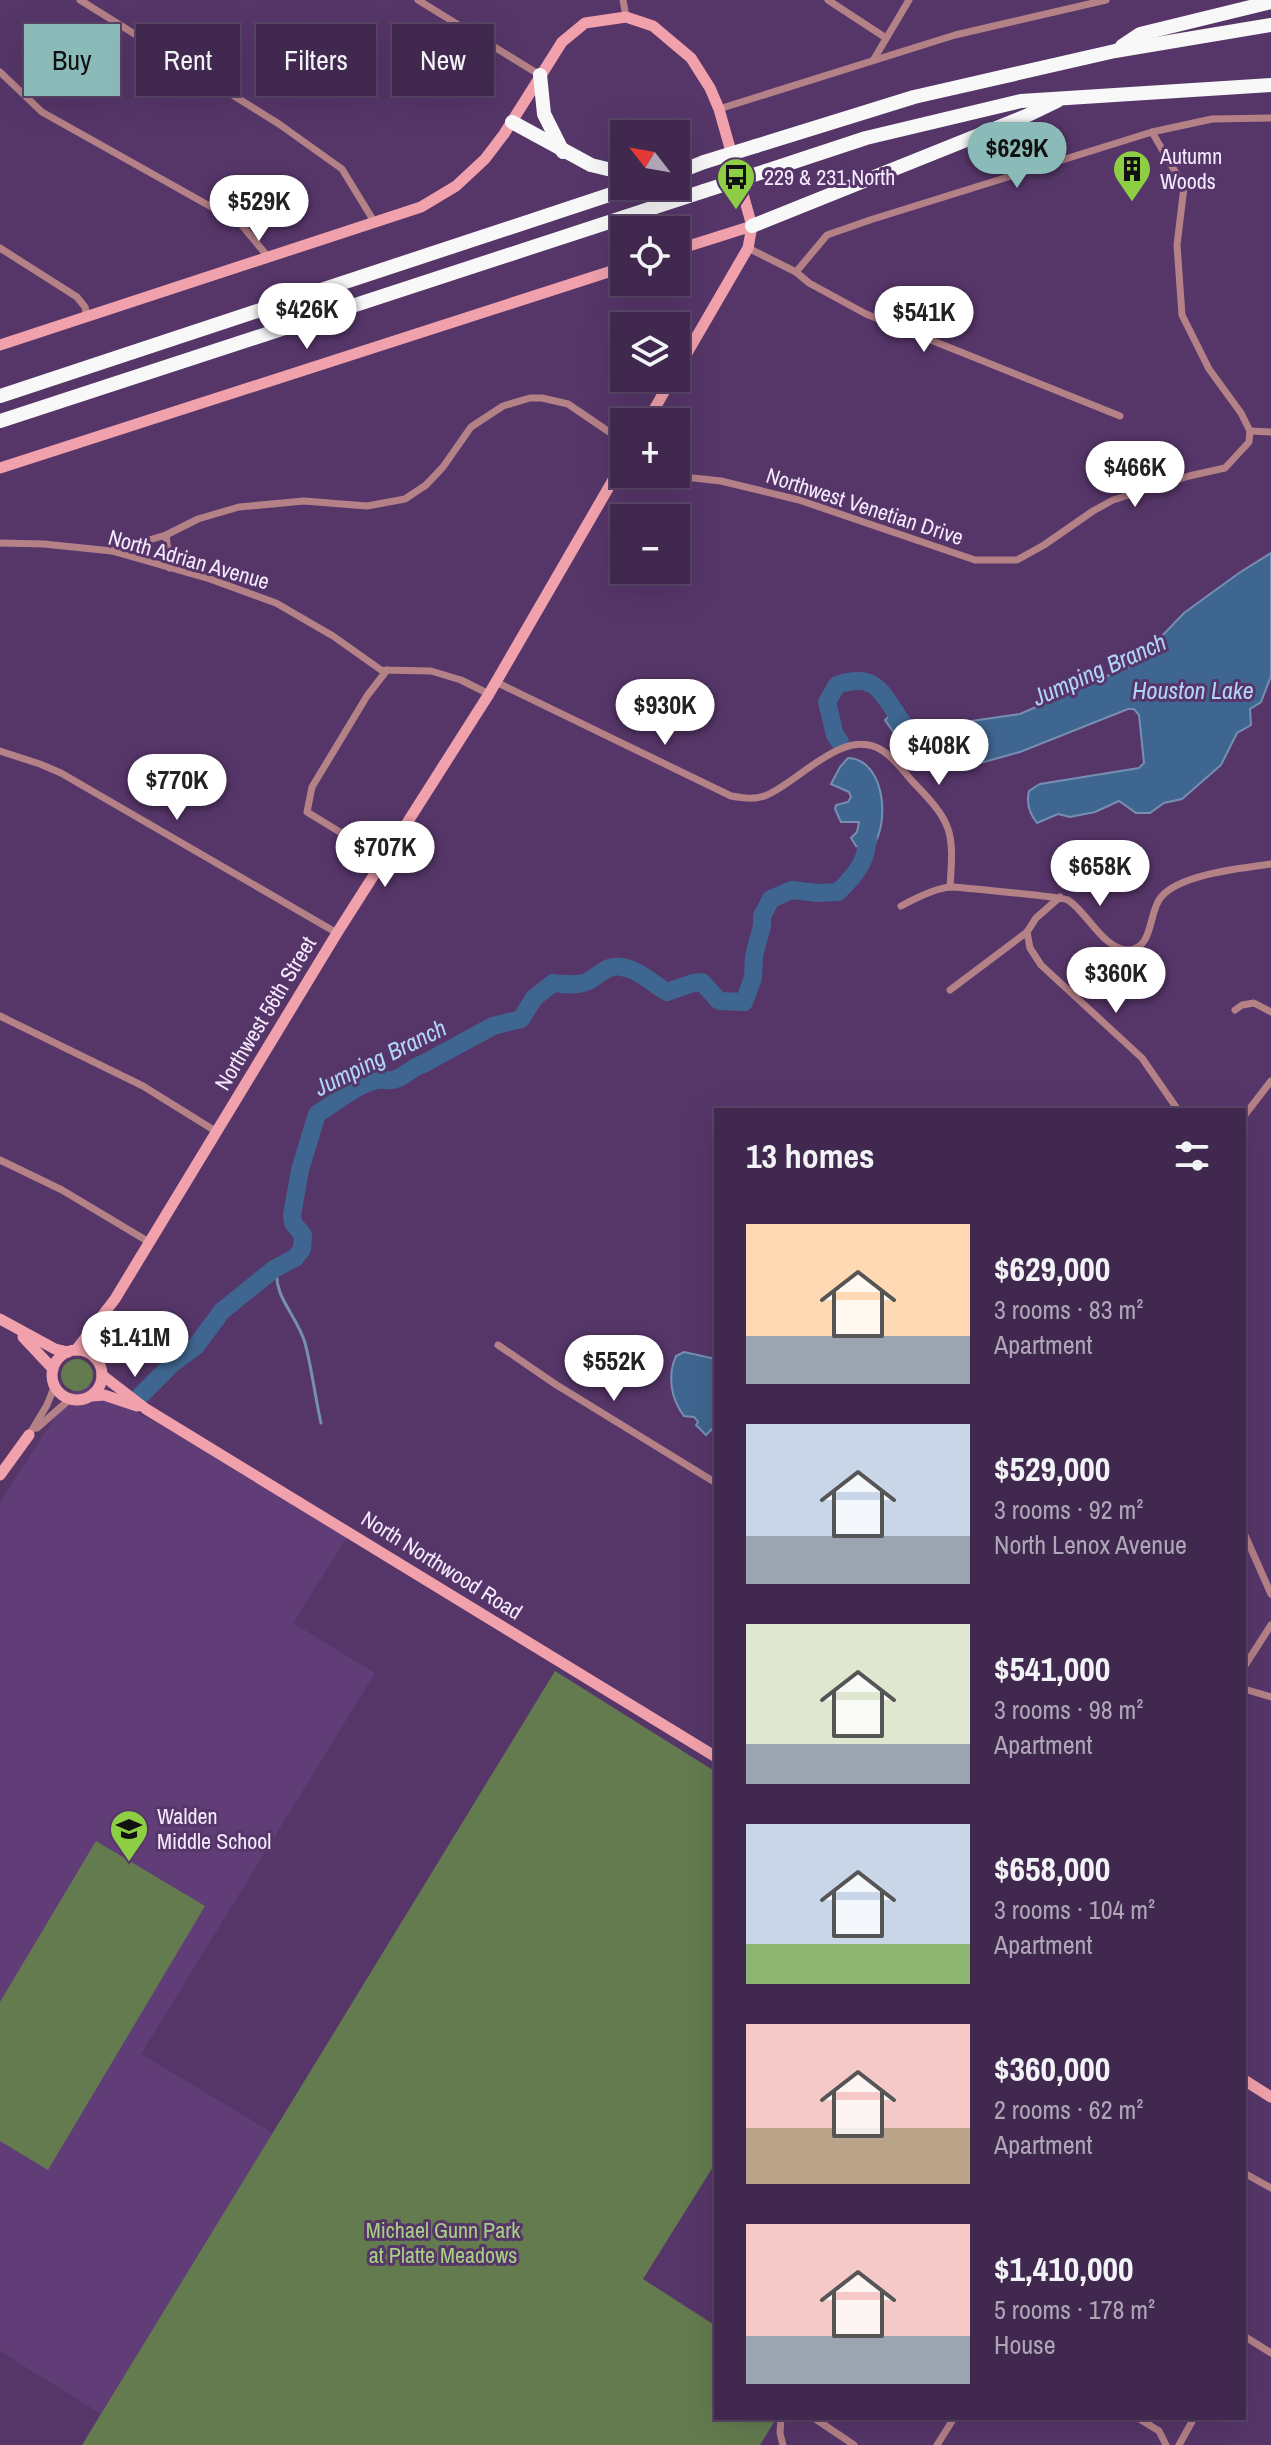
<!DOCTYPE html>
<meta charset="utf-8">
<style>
:root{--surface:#40284f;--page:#473056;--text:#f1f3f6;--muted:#aea6b7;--line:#594466;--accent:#8bbbb9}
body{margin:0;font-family:"Archivo Narrow",sans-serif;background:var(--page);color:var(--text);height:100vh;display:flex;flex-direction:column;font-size:30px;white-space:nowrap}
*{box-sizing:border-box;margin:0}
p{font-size:26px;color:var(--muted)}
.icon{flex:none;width:44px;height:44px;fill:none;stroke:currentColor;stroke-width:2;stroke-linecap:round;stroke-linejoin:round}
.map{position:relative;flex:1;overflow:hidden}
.sheet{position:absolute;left:714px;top:1108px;width:532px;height:1312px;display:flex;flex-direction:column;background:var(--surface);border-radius:0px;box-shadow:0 8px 32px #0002,0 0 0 2px var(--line)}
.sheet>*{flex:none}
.guide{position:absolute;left:24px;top:24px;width:570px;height:72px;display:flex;gap:16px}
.needle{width:52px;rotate:301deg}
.fabs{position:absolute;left:610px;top:120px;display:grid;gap:16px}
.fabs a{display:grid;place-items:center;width:80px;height:80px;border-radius:0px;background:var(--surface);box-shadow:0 8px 32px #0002,0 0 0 2px var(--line);font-size:40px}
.price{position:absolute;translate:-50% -68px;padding:0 18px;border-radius:28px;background:#fff;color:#222;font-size:26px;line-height:52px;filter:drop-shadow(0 2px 4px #0008)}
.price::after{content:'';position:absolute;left:50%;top:48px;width:24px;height:18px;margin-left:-12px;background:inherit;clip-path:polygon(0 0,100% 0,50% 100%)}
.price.selected{background:var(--accent);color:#111}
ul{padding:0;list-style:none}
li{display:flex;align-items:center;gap:24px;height:200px;padding:0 32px}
li span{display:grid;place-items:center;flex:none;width:224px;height:160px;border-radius:0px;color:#555}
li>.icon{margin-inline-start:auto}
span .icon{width:96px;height:96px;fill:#fffc;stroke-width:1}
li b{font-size:34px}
h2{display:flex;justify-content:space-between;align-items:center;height:96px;padding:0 32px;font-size:34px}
.chip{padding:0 28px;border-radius:0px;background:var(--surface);box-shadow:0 8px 32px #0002,0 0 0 2px var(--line);font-size:28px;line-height:72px}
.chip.selected{background:var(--accent);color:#111}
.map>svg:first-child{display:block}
.built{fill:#613d78}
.green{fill:#647b4f}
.water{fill:#3f6690;stroke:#768eb1;stroke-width:2}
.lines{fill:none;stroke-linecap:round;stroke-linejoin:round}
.stream{stroke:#768eb1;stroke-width:3}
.river{stroke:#3f6690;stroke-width:18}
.street{stroke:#b48187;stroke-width:7}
.secondary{stroke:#f1a1ab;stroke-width:11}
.highway{stroke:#f8f8f8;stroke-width:14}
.highway-bridge{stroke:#f8f8f8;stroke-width:14}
.labels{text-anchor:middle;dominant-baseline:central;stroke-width:6;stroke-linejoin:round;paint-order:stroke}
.poi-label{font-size:22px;fill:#f5eafd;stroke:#563669;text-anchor:start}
.street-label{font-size:22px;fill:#f5eafd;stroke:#563669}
.park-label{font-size:22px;fill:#a7d083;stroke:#563669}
.water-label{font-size:24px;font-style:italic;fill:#b0d4fb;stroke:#563669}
</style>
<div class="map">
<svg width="1271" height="2445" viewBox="0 0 1271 2445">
<rect width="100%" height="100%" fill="#563669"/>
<!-- built -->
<path class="built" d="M 79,1380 L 350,1532 L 293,1623 L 375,1673 L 141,2054 L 273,2133 L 101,2414 L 0,2351 L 0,1502 Z"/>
<!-- green -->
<g class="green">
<circle cx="77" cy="1375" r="16"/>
<path d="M 555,1671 L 716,1772 L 716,2162 L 643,2279 L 716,2326 L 716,2418 L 775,2418 L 774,2422 L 760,2445 L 82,2445 Z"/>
<path d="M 96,1841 L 205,1906 L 48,2170 L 0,2141 L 0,2002 Z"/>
</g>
<!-- water -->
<g class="water">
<path d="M 1271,553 L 1271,676 L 1261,702 L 1250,709 L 1251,725 L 1237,733 L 1221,765 L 1182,799 L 1164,803 L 1150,813 L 1136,813 L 1119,801 L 1095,812 L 1070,817 L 1058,814 L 1037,823 C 1029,813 1026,803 1029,791 L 1040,784 L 1139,768 L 1144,763 L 1139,715 L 1134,709 L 1128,709 L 1020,752 L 966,767 L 933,762 L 917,756 L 897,737 L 885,720 L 893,712 L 899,710 L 910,722 L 923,728 L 1020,714 L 1135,664 L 1184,613 L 1239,573 Z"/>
<path d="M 848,758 C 887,759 892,833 867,852 L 862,847 L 856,846 L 851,838 L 857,832 L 859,822 L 841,822 L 835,809 L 836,805 L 848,802 L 851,797 L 849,792 L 831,784 L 840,767 Z"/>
<path d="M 684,1352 L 716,1359 L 716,1425 L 706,1435 L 696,1425 L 698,1422 L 694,1417 L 684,1416 C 671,1399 667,1376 676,1356 Z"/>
</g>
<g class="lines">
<!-- stream -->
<path class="stream" d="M 277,1268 C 273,1297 297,1315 305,1343 C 312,1369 315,1397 321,1423"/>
<!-- river -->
<g class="river">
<path d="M 840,742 L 835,735 L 827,702 L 837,685 C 881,670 883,699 907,729"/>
<path d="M 139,1397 L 173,1363 L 196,1346 L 222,1311 L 274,1269 L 295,1258 L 302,1249 L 303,1235 L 293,1223 L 292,1215 L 300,1170 L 317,1114 C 336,1103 356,1084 378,1080 C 385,1079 390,1082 396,1079 C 407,1075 412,1067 423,1064 L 493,1026 L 521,1019 L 534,998 L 553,983 C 564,984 576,986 586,982 C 598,977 607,964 621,967 C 638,969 653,984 667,992 L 693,983 L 702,982 L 719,1001 L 744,1002 L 753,978 L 754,956 L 762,926 L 762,916 L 771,899 L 792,890 L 817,893 L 838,892 C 858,873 869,858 868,829"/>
</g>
<!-- street -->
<g class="street">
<path d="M 80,0 L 279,124 L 342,169 L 375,223"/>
<path d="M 418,0 L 540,75"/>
<path d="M 623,0 L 626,17"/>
<path d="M 828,0 L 886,38"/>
<path d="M 874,59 L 909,0"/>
<path d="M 0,72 L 42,112 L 240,223 L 269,258"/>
<path d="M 719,109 L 955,35 L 1106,0"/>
<path d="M 0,248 L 77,297 L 85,307 L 87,317"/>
<path d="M 748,248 L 796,272 L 809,283 L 866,314 L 1120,416"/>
<path d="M 796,272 L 827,235 L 870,220 L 1152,132 L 1212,119 L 1271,118"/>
<path d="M 1250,431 L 1271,432"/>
<path d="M 676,472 L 684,477 L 721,481 L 799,500 L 975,560 L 1017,560 L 1044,545 L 1093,511 L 1113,500 L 1189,476 L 1225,468 L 1249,442 L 1250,431 L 1241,413 L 1209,369 L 1182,315 L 1177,245 L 1184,187 L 1152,132"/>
<path d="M 166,535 L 170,568"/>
<path d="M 0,543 L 44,544 L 112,551 L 210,579 L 276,603 L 333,636 L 381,670 L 431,671 L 461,680 L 489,694"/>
<path d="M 112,551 L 166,535 L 198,519 L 239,507 L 304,501 L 367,506 L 405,499 L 426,485 L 443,467 L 471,427 L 503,406 L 530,398 L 542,398 L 568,404 L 624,442"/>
<path d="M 496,682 L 731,796 C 743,798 755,800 767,795 C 800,781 845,725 883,751 C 894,758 904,772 913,782 C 953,823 954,831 950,887"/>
<path d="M 0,751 L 40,764 L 61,773 L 337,933"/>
<path d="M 384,859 L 307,812 L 312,787 L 367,696 L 387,670"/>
<path d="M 901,906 C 914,899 937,887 952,887 C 966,888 1061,897 1068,900 C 1087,912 1104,950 1128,950 C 1154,949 1148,912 1161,897 C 1180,874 1242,868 1271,864"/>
<path d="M 1027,932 L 1030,948 L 1041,965 L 1142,1058 L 1178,1110"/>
<path d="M 950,990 L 1027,932 L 1036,918 L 1060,897"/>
<path d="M 1235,1010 L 1242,1005 L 1254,1003 L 1271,1012"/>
<path d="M 0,1016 L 143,1086 L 217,1132"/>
<path d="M 1244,1116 L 1271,1081"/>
<path d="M 0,1160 L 62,1190 L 149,1242"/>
<path d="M 498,1345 L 555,1384 L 716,1483"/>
<path d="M 37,1428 L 70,1399"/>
<path d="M 29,1435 L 47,1405 L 55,1385"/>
<path d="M 1244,1533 L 1271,1594"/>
<path d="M 1244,1667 L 1271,1625"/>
<path d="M 1244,1689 L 1271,1697"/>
<path d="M 1244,2173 L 1271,2188"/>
<path d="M 1244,2336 L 1271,2353"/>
<path d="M 781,2418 L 780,2433 L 783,2445"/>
<path d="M 814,2418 L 854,2445"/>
<path d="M 1138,2418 L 1159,2431 L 1166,2445"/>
<path d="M 937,2445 L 954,2418"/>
<path d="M 1179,2445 L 1194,2418"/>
</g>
<!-- secondary -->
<g class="secondary">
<path d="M 676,250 L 752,226"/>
<path d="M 0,345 L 421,207 L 456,186 L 485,159 L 504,134 L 562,42 L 585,23 L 626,17 L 653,26 L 691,58 L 710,88 L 719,109 L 752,226 L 748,248 L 676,372"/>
<path d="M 647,422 L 672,378"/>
<path d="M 0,468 L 624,267"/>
<path d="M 0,1319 L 55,1349 L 68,1352"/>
<path d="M 23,1337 L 53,1369"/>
<path d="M 76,1350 L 115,1299 L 337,933 L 489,694 L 624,461"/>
<circle cx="77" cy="1375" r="25"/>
<path d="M 95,1358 L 108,1316"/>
<path d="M 102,1375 L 146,1409 L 716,1757"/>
<path d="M 92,1396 L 104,1395 L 137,1406"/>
<path d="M 0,1475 L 29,1435"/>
<path d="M 1244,2080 L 1271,2097"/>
</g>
<!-- highway -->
<g class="highway">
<path d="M 1122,46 L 1140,34 L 1271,2"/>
<path d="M 540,75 L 544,114 L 563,152"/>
<path d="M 512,122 L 591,165 L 624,173"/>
<path d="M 756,146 L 914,97 L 1115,51 L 1271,25"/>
<path d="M 766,171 L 866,138 L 1021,101 L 1271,85"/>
<path d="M 676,173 L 704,162"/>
<path d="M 752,226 L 1026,116 L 1057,101"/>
<path d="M 0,396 L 636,186"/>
<path d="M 0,421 L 704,191"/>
</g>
<!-- highway-bridge -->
<g class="highway-bridge">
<path d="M 704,162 L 756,146"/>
<path d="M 704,191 L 766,171"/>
</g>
</g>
<!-- icons -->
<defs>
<symbol id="building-pin" viewBox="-11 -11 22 30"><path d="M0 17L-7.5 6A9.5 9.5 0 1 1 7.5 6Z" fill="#8dce44" stroke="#563669"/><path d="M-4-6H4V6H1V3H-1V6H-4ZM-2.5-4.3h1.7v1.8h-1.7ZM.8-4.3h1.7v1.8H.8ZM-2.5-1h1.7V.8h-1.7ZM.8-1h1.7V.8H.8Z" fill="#111"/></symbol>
<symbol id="bus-pin" viewBox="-11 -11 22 30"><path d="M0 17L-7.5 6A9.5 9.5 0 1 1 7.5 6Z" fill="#8dce44" stroke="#563669"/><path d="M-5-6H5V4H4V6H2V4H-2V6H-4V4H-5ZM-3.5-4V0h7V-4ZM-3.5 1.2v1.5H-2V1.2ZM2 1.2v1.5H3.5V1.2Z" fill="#111"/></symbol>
<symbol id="school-pin" viewBox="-11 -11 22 30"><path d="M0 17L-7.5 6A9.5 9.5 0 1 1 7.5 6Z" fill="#8dce44" stroke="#563669"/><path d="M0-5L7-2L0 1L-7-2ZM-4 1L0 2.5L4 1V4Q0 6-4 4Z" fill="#111"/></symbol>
</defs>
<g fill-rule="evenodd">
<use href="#building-pin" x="1110" y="147" width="44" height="60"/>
<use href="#bus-pin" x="714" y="155" width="44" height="60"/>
<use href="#school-pin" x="107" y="1807" width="44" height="60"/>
</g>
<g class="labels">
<!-- poi labels -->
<g class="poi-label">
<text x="1160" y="156">Autumn<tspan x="1160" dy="25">Woods</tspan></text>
<text x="764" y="177">229 &amp; 231 North</text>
<text x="157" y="1816">Walden<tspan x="157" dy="25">Middle School</tspan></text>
</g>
<!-- street labels -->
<g class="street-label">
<text transform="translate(865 506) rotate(18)">Northwest Venetian Drive</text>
<text transform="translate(189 559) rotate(16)">North Adrian Avenue</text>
<text transform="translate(265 1013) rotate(-59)">Northwest 56th Street</text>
<text transform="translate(442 1565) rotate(32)">North Northwood Road</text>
</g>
<!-- park labels -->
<g class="park-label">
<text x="443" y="2230">Michael Gunn Park<tspan x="443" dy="25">at Platte Meadows</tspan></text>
</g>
<!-- water labels -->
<g class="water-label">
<text transform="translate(1099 669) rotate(-24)">Jumping Branch</text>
<text x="1193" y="690">Houston Lake</text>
<text transform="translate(380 1057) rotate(-26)">Jumping Branch</text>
</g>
</g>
</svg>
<div class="fabs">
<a><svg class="needle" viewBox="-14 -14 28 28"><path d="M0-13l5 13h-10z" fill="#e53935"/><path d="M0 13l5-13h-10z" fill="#aea6b7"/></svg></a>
<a><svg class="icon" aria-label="locate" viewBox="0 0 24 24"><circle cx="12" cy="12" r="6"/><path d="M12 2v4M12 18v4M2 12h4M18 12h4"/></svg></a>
<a><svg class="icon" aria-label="layers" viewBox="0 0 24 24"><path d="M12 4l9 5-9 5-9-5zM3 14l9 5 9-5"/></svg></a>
<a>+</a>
<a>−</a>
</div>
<b class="price selected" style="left:1017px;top:190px">$629K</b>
<b class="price" style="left:259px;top:243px">$529K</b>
<b class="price" style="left:307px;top:351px">$426K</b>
<b class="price" style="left:924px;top:354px">$541K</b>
<b class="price" style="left:1135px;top:509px">$466K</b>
<b class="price" style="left:665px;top:747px">$930K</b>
<b class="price" style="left:939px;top:787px">$408K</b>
<b class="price" style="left:177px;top:822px">$770K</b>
<b class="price" style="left:385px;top:889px">$707K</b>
<b class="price" style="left:1100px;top:908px">$658K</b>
<b class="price" style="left:1116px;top:1015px">$360K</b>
<b class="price" style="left:135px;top:1379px">$1.41M</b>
<b class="price" style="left:614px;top:1403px">$552K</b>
<div class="guide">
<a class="chip selected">Buy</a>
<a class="chip">Rent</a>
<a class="chip">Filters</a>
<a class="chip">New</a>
</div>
<section class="sheet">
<h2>13 homes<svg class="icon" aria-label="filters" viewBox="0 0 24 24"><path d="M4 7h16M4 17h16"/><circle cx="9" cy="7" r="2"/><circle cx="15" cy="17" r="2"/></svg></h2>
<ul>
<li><span style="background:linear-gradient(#ffd9b3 70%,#9aa5b1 0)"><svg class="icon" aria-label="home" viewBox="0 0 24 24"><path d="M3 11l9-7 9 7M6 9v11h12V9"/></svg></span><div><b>$629,000</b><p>3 rooms · 83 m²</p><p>Apartment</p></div></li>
<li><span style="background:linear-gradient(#c9d6e8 70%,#9aa5b1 0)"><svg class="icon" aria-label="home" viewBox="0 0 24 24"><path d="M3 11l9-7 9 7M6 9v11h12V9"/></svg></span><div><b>$529,000</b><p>3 rooms · 92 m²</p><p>North Lenox Avenue</p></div></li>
<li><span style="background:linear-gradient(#dfe7d0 75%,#9aa5b1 0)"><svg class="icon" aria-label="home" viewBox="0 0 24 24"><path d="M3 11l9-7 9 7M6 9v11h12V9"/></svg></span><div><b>$541,000</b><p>3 rooms · 98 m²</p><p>Apartment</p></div></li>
<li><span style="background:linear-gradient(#c9d6e8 75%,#8fb573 0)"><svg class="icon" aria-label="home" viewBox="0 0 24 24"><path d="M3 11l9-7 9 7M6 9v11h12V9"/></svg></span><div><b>$658,000</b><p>3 rooms · 104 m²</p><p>Apartment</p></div></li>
<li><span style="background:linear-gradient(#f6c9c9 65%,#b9a48a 0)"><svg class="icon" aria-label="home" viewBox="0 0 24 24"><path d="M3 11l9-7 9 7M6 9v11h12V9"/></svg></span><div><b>$360,000</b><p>2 rooms · 62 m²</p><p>Apartment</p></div></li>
<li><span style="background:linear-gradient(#f6c9c9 70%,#9aa5b1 0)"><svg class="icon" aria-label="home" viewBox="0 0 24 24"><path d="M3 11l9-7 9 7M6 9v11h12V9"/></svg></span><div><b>$1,410,000</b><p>5 rooms · 178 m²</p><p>House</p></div></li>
</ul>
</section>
</div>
